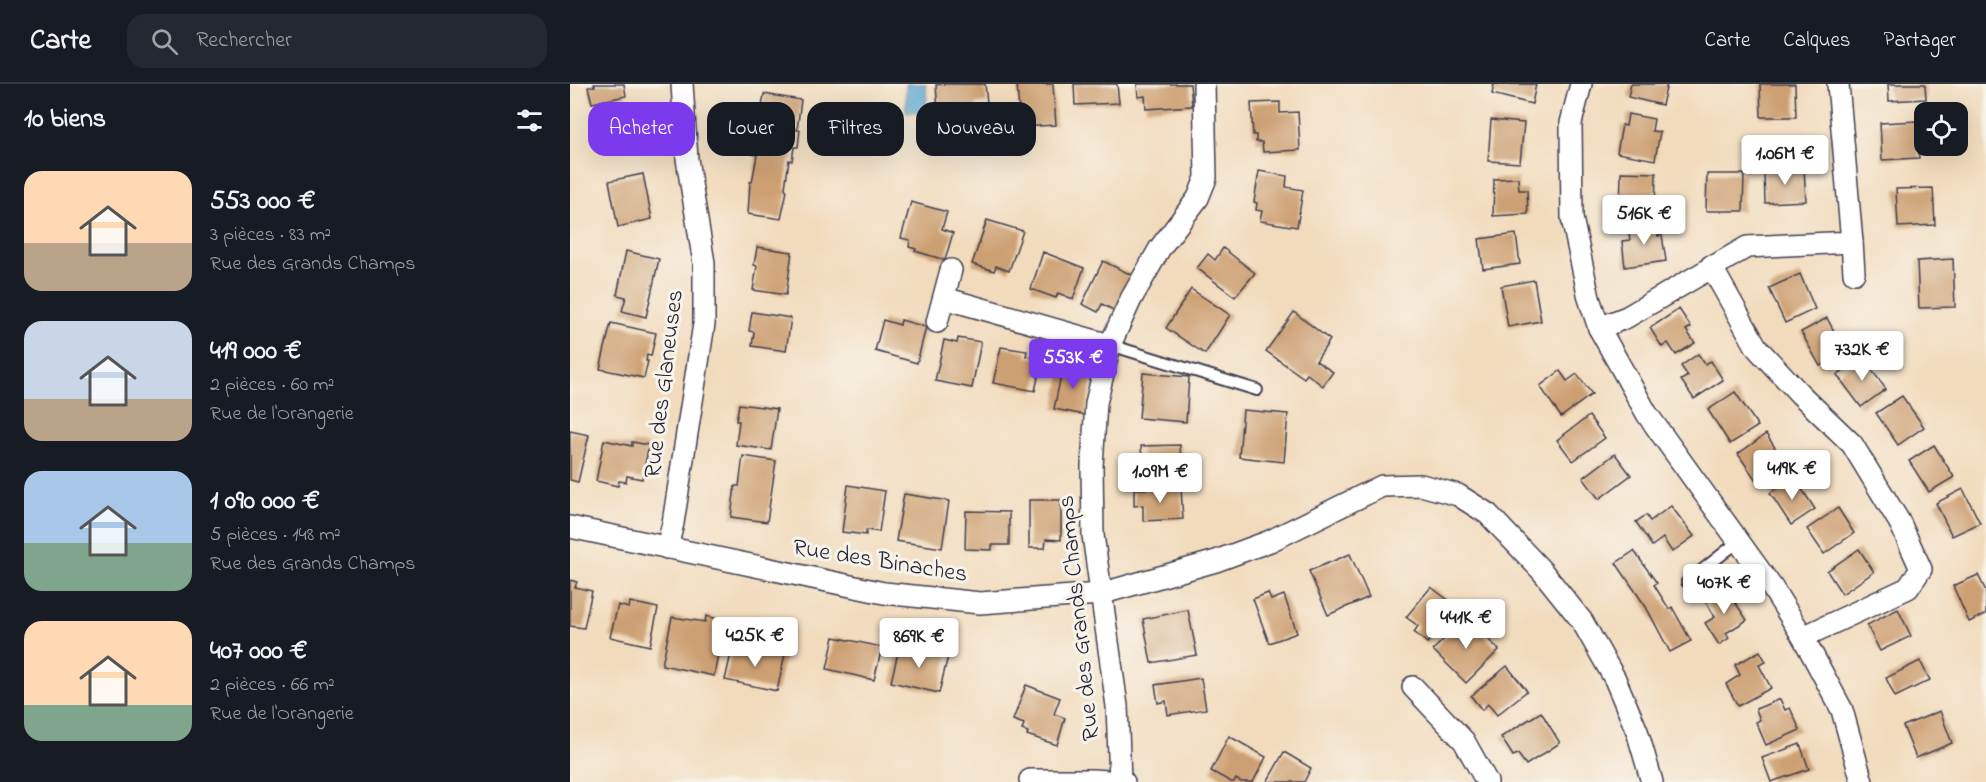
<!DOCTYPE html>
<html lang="fr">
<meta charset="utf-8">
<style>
:root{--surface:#171b24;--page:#242831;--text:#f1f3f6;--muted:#9ea1a6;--line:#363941;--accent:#7c3aed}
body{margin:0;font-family:"Indie Flower",sans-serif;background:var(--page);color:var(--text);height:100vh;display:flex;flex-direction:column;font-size:22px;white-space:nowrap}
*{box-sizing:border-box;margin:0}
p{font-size:20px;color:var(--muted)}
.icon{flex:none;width:33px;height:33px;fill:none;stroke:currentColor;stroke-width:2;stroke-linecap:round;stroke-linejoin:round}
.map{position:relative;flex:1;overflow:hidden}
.details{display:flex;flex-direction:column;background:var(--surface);width:570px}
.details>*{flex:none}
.guide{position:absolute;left:18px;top:18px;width:570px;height:54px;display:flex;gap:12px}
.tools{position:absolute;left:1344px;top:18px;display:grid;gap:12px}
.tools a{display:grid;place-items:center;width:54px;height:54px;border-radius:12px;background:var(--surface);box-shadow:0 6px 24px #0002;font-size:30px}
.price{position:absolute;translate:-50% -51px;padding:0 14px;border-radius:6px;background:#fff;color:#222;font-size:20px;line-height:39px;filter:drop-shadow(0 2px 3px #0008)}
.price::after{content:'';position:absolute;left:50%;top:36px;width:18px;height:14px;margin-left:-9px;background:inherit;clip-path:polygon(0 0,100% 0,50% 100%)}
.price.on{background:var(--accent);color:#fff}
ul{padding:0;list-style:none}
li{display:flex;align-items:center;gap:18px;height:150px;padding:0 24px}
li span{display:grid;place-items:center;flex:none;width:168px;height:120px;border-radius:18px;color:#555}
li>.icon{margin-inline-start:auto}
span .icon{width:72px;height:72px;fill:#fffc;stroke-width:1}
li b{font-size:26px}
h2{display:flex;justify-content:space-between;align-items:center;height:72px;padding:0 24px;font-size:26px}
.tag{padding:0 21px;border-radius:18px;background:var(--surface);box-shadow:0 6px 24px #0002;font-size:21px;line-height:54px}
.tag.on{background:var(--accent);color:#fff}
header{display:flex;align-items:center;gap:36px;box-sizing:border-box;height:84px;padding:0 30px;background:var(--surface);border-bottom:2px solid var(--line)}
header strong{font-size:28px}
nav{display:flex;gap:33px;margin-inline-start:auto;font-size:21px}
.search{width:420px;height:54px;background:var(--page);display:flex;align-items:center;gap:15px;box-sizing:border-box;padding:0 21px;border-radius:18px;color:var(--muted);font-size:22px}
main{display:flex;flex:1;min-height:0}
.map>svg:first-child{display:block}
.water{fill:#57a6d1;stroke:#3c6486;stroke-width:1.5}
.building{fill:#cda073}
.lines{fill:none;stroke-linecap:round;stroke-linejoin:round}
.lane-casing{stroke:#413e4e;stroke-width:14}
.street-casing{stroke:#413e4e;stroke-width:24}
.lane{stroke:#fff;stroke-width:10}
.street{stroke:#fff;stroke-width:21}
.labels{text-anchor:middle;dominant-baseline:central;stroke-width:6;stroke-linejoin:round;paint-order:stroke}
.street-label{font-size:24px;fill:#22223b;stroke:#f7f3e8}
</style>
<header>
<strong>Carte</strong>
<div class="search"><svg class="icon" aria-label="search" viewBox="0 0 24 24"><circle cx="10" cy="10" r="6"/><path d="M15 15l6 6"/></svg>Rechercher</div>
<nav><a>Carte</a><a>Calques</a><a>Partager</a></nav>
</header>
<main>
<section class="details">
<h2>10 biens<svg class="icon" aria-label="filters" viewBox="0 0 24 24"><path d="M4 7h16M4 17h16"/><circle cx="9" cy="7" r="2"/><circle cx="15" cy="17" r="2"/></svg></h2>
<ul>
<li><span style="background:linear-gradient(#ffd9b3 60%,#b9a48a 0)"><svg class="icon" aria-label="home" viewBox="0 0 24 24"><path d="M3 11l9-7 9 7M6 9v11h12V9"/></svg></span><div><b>553 000 €</b><p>3 pièces · 83 m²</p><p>Rue des Grands Champs</p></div></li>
<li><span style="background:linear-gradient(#c9d6e8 65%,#b9a48a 0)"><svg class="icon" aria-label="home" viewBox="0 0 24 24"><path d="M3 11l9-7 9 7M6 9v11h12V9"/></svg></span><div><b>419 000 €</b><p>2 pièces · 60 m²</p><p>Rue de l'Orangerie</p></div></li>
<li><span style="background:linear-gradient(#a9c7e8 60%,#7fa58c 0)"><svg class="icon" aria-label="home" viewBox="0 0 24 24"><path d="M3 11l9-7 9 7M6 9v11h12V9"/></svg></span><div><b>1 090 000 €</b><p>5 pièces · 148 m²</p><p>Rue des Grands Champs</p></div></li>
<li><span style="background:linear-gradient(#ffd9b3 70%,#7fa58c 0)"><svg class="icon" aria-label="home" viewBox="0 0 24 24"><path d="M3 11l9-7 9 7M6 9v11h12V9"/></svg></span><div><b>407 000 €</b><p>2 pièces · 66 m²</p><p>Rue de l'Orangerie</p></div></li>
</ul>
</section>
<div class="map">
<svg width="1416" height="698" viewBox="0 0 1416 698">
<rect width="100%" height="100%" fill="#f7f3e8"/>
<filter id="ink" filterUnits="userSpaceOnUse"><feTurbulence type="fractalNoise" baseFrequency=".0167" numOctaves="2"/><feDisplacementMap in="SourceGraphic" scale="12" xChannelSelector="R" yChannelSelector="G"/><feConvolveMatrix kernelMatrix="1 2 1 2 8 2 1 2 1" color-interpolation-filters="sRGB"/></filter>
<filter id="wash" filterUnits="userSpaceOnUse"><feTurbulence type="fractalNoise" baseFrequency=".008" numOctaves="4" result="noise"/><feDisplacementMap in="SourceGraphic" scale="24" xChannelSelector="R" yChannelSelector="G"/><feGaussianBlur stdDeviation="1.35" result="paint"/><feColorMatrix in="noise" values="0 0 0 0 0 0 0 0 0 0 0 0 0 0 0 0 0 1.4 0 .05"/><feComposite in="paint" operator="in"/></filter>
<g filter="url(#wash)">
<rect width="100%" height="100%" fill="#f2dbbd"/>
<!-- water -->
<path class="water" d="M 336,0 L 356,0 L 357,28 L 336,28 Z"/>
<g id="blocks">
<!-- building -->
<g class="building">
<path d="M 24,0 L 54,0 L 56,12 L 22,19 L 18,3 L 25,2 Z"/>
<path d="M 377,0 L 415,0 L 417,19 L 406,20 L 407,38 L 369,40 L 366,1 Z"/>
<path d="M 447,0 L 483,0 L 486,41 L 450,43 Z"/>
<path d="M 504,0 L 547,0 L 549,19 L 505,21 Z"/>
<path d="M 567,0 L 620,0 L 622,22 L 576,25 L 575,12 L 568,13 Z"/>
<path d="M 924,0 L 966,0 L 962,20 L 922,10 Z"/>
<path d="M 1061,0 L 1097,0 L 1092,21 L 1058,13 Z"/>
<path d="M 1190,0 L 1225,0 L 1226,33 L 1191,33 Z"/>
<path d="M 1318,0 L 1355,0 L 1356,15 L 1319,17 Z"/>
<path d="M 194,10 L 231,16 L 227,46 L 230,46 L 228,63 L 224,63 L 222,77 L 219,76 L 215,104 L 217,107 L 211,135 L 178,130 L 180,98 L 182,98 L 187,71 L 182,70 L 184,56 L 187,57 L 190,41 L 186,40 L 188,28 L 191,28 Z"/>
<path d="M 710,18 L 710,29 L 728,28 L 730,66 L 693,68 L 692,58 L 686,58 L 686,51 L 683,51 L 681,19 Z"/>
<path d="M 62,22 L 67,46 L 62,47 L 66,62 L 36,69 L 28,29 Z"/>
<path d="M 1058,30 L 1084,35 L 1082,47 L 1090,48 L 1085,76 L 1047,69 L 1052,41 L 1056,42 Z"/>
<path d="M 921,36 L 954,39 L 950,79 L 918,77 Z"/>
<path d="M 1347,37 L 1349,74 L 1312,76 L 1310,39 Z"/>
<path d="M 1234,85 L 1236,117 L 1195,119 L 1194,87 Z"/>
<path d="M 689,87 L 717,92 L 716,103 L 733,106 L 727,143 L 690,137 L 692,127 L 686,126 L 687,119 L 684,118 Z"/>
<path d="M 1051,88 L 1086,89 L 1085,129 L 1050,129 Z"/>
<path d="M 73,90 L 82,135 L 48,143 L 39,97 Z"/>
<path d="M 1137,90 L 1174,90 L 1173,127 L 1136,127 Z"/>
<path d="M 948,94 L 949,106 L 957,106 L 958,130 L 923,132 L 924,95 Z"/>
<path d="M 1363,104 L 1365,141 L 1328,143 L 1326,105 Z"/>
<path d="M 341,118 L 377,128 L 372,145 L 383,149 L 375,176 L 345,167 L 346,165 L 339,163 L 340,156 L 331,154 Z"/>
<path d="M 417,136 L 453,147 L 439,187 L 426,182 L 424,187 L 402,180 Z"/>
<path d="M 1087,140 L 1088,152 L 1092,151 L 1096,177 L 1055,183 L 1052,157 L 1060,156 L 1058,144 Z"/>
<path d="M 946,150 L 950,180 L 913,185 L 909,155 Z"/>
<path d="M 187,163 L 222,168 L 216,211 L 183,206 L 187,182 L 184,181 Z"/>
<path d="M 653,164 L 685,189 L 665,213 L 627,184 L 638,170 L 645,176 Z"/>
<path d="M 56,167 L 89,175 L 76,233 L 52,227 L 56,213 L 47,211 Z"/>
<path d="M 473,168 L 514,184 L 503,215 L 488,209 L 486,214 L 461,205 Z"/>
<path d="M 1383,175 L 1385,223 L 1349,224 L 1347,177 Z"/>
<path d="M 533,177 L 562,191 L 545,227 L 532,220 L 528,228 L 512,220 Z"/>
<path d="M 1230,190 L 1245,225 L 1215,239 L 1199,204 Z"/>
<path d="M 964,196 L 971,237 L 938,243 L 931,202 Z"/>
<path d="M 621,205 L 660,231 L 635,270 L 596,244 Z"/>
<path d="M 1109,225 L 1121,243 L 1116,246 L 1125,259 L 1106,271 L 1098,259 L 1092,263 L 1080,244 Z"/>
<path d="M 182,228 L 221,234 L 216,267 L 182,262 L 184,248 L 179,247 Z"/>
<path d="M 724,228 L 760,256 L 746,277 L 763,288 L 753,302 L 737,290 L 734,294 L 696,267 Z"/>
<path d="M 1257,234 L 1275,268 L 1250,282 L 1231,248 Z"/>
<path d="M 313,236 L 330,241 L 331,236 L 356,243 L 347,279 L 305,267 Z"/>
<path d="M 41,239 L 86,249 L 81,272 L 77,271 L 76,277 L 78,277 L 74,294 L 30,285 Z"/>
<path d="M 388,254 L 411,258 L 402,304 L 365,297 L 374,256 L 387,259 Z"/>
<path d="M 431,263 L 457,267 L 456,272 L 472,275 L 465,307 L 423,299 Z"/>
<path d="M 1128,270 L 1135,280 L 1141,277 L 1153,296 L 1124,315 L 1111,296 L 1118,292 L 1111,282 Z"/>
<path d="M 1292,273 L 1316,305 L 1291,323 L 1267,291 Z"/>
<path d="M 494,277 L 510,281 L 508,289 L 523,292 L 515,331 L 484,325 Z"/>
<path d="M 990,287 L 997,297 L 1007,290 L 1022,310 L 991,333 L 970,302 Z"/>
<path d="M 573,289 L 619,293 L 616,338 L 569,334 Z"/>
<path d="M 1165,308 L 1188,342 L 1160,360 L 1138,326 Z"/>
<path d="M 1332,312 L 1354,343 L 1328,361 L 1306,329 Z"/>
<path d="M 169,320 L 207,325 L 201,366 L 166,361 L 169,337 L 166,337 Z"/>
<path d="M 673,326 L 718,330 L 714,378 L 669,373 Z"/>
<path d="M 1019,332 L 1035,354 L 1003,377 L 987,356 Z"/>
<path d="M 0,347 L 19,351 L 8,398 L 0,396 Z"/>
<path d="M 1196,350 L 1218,383 L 1190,402 L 1168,370 Z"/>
<path d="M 34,356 L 62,362 L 62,358 L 79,361 L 72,395 L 57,392 L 56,398 L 49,397 L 48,402 L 26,397 Z"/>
<path d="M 610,361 L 612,392 L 564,394 L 563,378 L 572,377 L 571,362 Z"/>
<path d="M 1364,361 L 1384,393 L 1359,408 L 1339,377 Z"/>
<path d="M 1045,370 L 1061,391 L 1029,415 L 1013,394 Z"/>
<path d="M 173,372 L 206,377 L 197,438 L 161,433 L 165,402 L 169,402 Z"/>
<path d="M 1224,393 L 1245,425 L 1221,441 L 1200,409 Z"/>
<path d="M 278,401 L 315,407 L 309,448 L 296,446 L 296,451 L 272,448 Z"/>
<path d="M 611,404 L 613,435 L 573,437 L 573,421 L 564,422 L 564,405 Z"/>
<path d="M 1393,405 L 1410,439 L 1382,452 L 1366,419 Z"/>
<path d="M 334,410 L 379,417 L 372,464 L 326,457 Z"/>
<path d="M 459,416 L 491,416 L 491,456 L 476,455 L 475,464 L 459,464 Z"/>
<path d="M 1101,422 L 1124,452 L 1102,468 L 1093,454 L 1082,462 L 1066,438 L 1076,431 L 1080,437 Z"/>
<path d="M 1268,424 L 1284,449 L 1254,470 L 1237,445 Z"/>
<path d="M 396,427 L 439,428 L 439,461 L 422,461 L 422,466 L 395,465 Z"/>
<path d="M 1289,465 L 1304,488 L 1272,510 L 1257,487 Z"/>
<path d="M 1064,467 L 1087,499 L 1084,501 L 1099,525 L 1102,523 L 1121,557 L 1100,568 L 1076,523 L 1046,479 Z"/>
<path d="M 780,470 L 799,513 L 758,531 L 739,487 Z"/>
<path d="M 1408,491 L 1416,507 L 1416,530 L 1399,538 L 1383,502 Z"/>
<path d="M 0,496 L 7,498 L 5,503 L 22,507 L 14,544 L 0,542 Z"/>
<path d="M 861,503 L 886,522 L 857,559 L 844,548 L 848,542 L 836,533 Z"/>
<path d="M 1155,503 L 1177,536 L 1156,549 L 1159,554 L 1149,561 L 1135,539 L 1145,533 L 1135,516 Z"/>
<path d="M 698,509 L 701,516 L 714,511 L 727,549 L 699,559 L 683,515 Z"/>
<path d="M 60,518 L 88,524 L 80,562 L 40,553 L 48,521 L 59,524 Z"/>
<path d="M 1328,525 L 1341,552 L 1310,567 L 1297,541 Z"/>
<path d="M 618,526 L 627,571 L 581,579 L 573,535 Z"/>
<path d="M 136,532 L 154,537 L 144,592 L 92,581 L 102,533 L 135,538 Z"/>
<path d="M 896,533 L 929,566 L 896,599 L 863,566 Z"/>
<path d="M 264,553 L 312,563 L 304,596 L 257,585 Z"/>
<path d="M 330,560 L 378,572 L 369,609 L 321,598 Z"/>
<path d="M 163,561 L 191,568 L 191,564 L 215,570 L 207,607 L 155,596 Z"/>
<path d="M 1190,567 L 1196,578 L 1189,581 L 1201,604 L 1168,622 L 1156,600 L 1170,591 L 1165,581 Z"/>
<path d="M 1350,577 L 1360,596 L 1325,613 L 1316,594 Z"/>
<path d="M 937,582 L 957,607 L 927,631 L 918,620 L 912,626 L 901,612 Z"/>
<path d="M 631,594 L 636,625 L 598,631 L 596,617 L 588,619 L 585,601 Z"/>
<path d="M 456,601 L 490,614 L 484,630 L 495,634 L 487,661 L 457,651 L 458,648 L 452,646 L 454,640 L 443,636 Z"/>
<path d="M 1210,615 L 1215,626 L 1220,624 L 1230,646 L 1196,661 L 1186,638 L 1190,636 L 1186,625 Z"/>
<path d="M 1370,627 L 1382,659 L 1346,674 L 1333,642 Z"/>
<path d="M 971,628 L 990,659 L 956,681 L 948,670 L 943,672 L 931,653 Z"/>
<path d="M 659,652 L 696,673 L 683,698 L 671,698 L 666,695 L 664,698 L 661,698 L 641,687 Z"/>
<path d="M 1230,660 L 1239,685 L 1201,698 L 1192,674 Z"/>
<path d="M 714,668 L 741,684 L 734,698 L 697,698 Z"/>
</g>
</g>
</g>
<g filter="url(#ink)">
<use href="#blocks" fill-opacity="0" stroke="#413e4e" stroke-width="1.5"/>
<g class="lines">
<defs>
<g id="lane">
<path d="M 540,261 L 687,306"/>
<path d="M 1117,498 L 1169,457"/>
</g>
<g id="street">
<path d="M 1011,0 L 1001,39 L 1002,134 L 1019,214 L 1029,244 L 1077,330 L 1203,505 L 1233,553 L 1272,626 L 1292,698"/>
<path d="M 1282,158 L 1284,189"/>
<path d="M 1141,182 L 1187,264 L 1230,310 L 1282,360 L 1330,439 L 1351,485 L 1338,504 L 1233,553"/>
<path d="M 374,214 L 540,261"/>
<path d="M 367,238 L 381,186"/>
<path d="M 1029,244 L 1057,233 L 1177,163 L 1282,158 L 1268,0"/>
<path d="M 0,443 L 314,509 L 410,519 L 530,510 L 646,477 L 700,457 L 812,402 L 851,401 L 888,411 L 918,430 L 972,487 L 1012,537 L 1045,595 L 1067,647 L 1082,698"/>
<path d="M 97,464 L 103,439 L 134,240 L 134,179 L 117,75 L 112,0"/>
<path d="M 843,603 L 894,657 L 917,698"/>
<path d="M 460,696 L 522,696 L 554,698"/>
<path d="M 550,696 L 547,622 L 523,451 L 522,382 L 526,319 L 540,261 L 561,215 L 590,164 L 628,114 L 636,94 L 634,0"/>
</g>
</defs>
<!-- lane casing -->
<use href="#lane" class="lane-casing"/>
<!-- street casing -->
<use href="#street" class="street-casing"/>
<!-- lane -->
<use href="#lane" class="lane"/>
<!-- street -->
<use href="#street" class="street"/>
</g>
</g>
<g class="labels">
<!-- street labels -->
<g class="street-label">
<text transform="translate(95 300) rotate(-83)">Rue des Glaneuses</text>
<text transform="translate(310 478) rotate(9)">Rue des Binaches</text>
<text transform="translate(510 534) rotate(-96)">Rue des Grands Champs</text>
</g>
</g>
</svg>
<div class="tools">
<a><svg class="icon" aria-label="locate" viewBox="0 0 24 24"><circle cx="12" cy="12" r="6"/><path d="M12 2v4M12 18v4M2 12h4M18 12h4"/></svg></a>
</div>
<b class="price" style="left:1215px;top:102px">1.06M €</b>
<b class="price" style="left:1074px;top:162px">516K €</b>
<b class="price" style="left:1292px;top:298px">732K €</b>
<b class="price on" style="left:503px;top:306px">553K €</b>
<b class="price" style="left:1222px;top:417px">419K €</b>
<b class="price" style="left:590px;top:420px">1.09M €</b>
<b class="price" style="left:1154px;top:531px">407K €</b>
<b class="price" style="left:896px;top:566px">441K €</b>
<b class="price" style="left:185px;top:584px">425K €</b>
<b class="price" style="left:349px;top:585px">869K €</b>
<div class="guide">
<a class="tag on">Acheter</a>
<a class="tag">Louer</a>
<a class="tag">Filtres</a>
<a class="tag">Nouveau</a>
</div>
</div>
</main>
